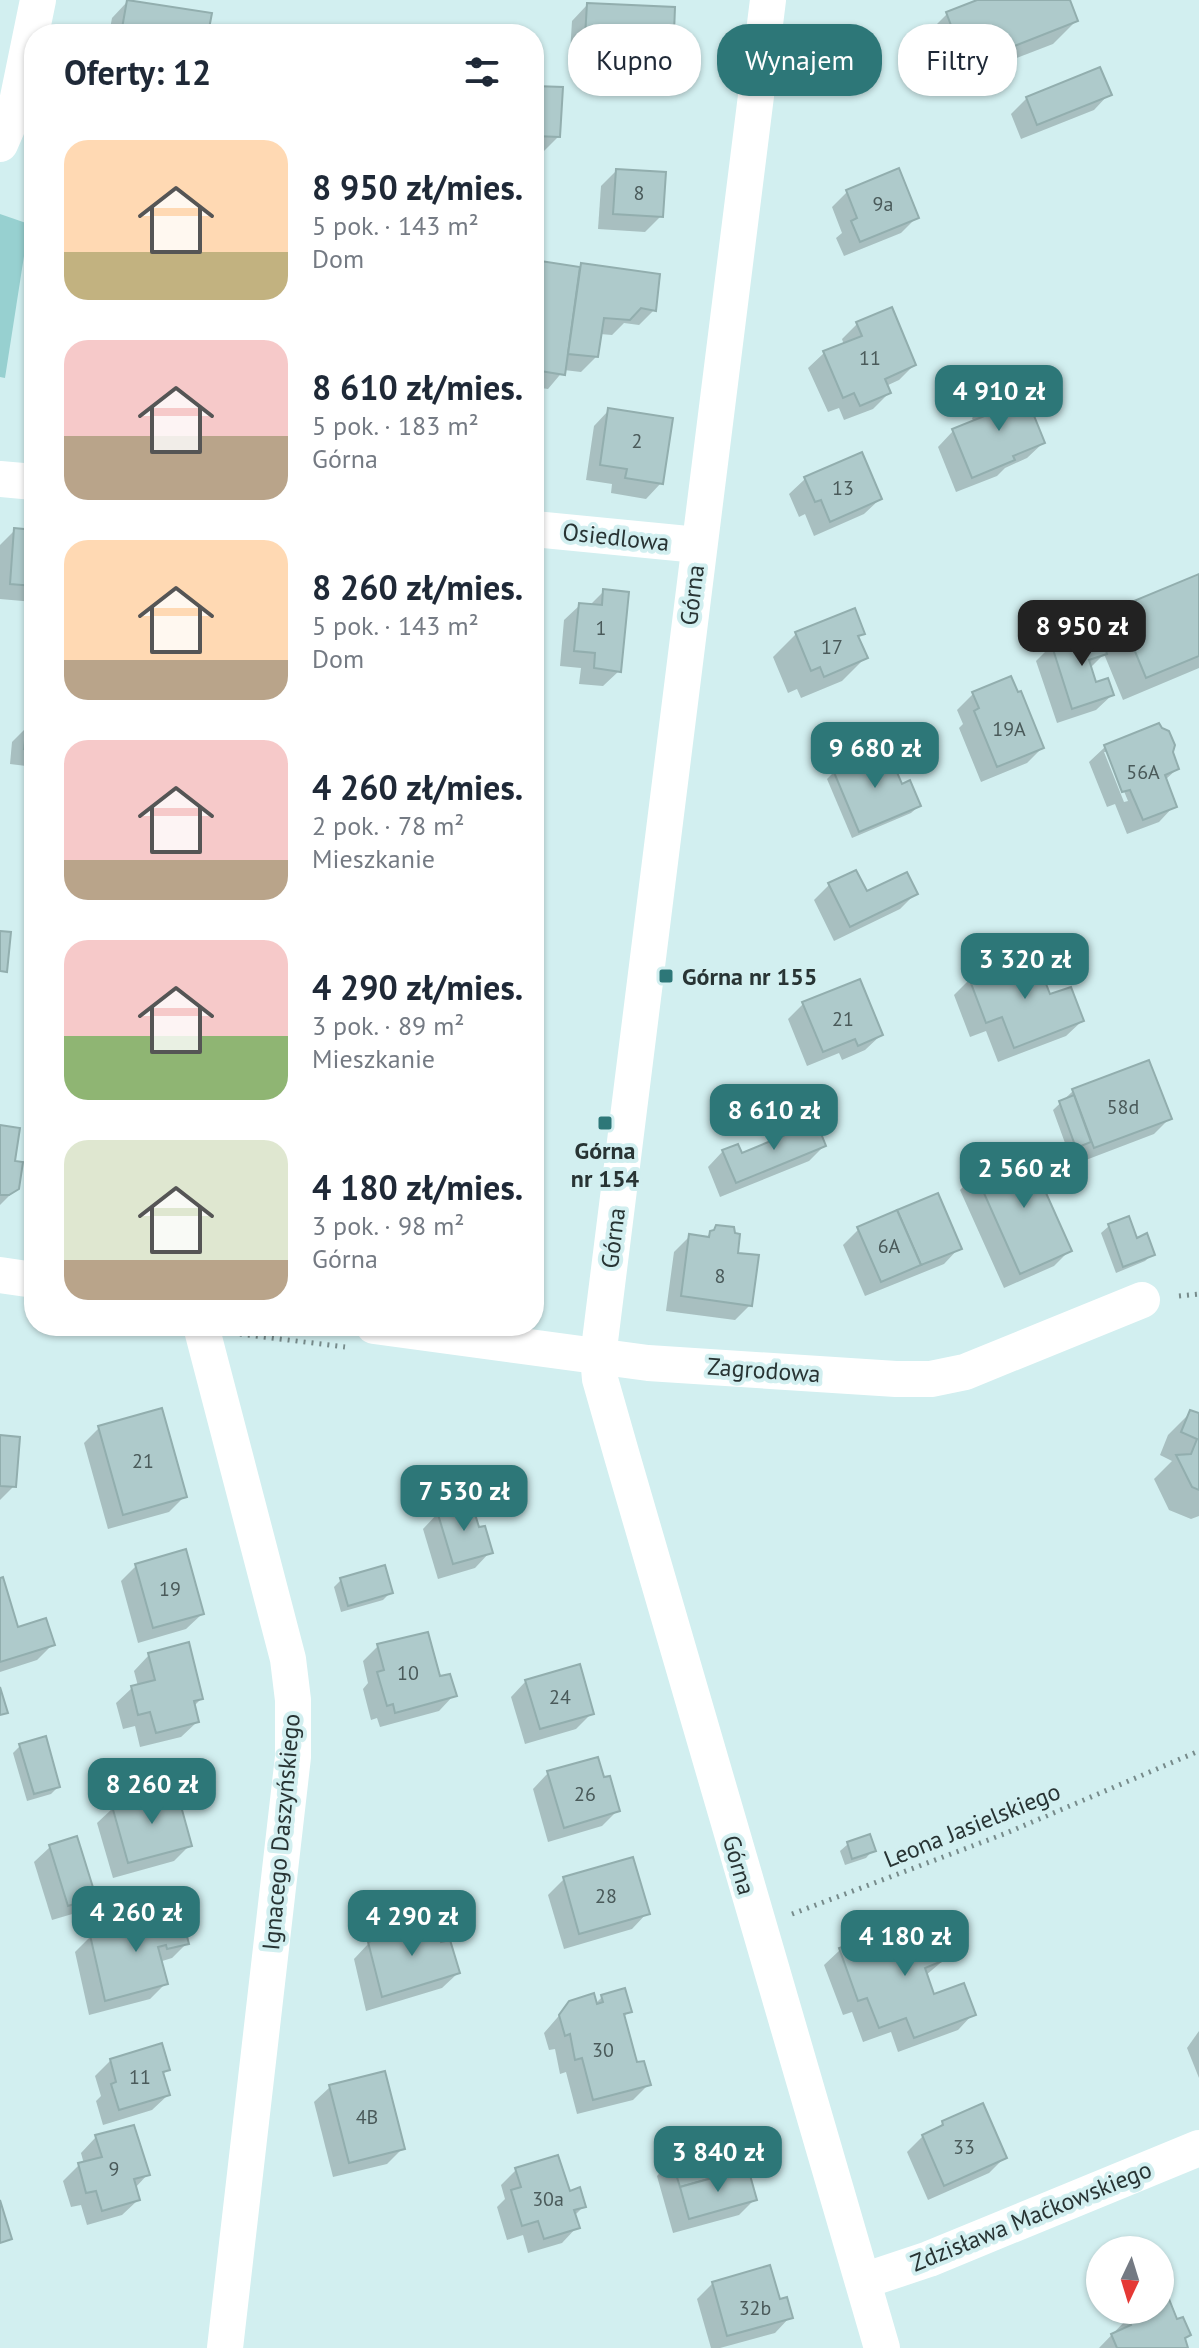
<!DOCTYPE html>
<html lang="pl">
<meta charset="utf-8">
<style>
:root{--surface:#fff;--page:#f6f6f7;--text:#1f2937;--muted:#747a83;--accent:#2d7778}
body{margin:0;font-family:"PT Sans",sans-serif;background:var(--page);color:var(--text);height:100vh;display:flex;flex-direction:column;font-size:30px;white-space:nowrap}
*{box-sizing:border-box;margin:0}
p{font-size:26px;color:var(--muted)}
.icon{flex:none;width:44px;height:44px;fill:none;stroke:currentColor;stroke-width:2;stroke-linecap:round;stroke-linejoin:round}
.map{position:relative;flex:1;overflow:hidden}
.panel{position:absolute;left:24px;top:24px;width:520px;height:1312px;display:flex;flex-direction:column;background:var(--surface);border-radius:32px;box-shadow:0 2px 6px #0004}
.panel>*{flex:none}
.banner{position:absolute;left:568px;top:24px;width:510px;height:72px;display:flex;gap:16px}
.needle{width:52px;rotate:184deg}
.tools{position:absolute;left:1086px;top:2236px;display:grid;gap:16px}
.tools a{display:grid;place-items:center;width:88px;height:88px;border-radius:50%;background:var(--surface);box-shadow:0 2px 6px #0004;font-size:40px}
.price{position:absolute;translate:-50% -68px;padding:0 18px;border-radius:16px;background:var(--accent);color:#fff;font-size:26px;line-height:52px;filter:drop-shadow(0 2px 4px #0008)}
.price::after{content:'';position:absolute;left:50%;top:48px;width:24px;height:18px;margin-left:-12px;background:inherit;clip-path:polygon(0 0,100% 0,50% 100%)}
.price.current{background:#222;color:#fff}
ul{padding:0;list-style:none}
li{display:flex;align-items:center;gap:24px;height:200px;padding:0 40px}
li span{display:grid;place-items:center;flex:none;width:224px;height:160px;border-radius:24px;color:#555}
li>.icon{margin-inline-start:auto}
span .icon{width:96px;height:96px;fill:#fffc;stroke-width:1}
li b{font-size:34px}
h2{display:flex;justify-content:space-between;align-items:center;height:96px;padding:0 40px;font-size:34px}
.pill{padding:0 28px;border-radius:32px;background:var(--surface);box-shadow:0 2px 6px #0004;font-size:28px;line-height:72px}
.pill.current{background:var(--accent);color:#fff}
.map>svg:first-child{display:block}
.green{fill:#97d0d0}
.shadow{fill:#0003;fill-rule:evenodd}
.building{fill:#aecacb;stroke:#92aeae;stroke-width:2}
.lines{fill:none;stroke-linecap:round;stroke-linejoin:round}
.path{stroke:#778b8b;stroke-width:5;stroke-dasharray:2 6;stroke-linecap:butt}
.street{stroke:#fff;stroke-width:36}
.poi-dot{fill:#2d7778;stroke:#d2eff0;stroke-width:3}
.labels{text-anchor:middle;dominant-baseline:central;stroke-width:8;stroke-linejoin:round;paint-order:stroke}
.number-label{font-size:20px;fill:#4a5a5a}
.street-label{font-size:24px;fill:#283434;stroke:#d2eff0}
.poi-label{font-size:24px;font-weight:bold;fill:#283434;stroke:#d2eff0;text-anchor:start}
</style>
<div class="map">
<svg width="1199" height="2348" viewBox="0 0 1199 2348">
<rect width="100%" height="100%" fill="#d2eff0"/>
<!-- green -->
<path class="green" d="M 0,214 L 29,224 L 5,378 L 0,377 Z"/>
<!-- shadow -->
<g class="shadow">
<path d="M 983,0 L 1067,0 L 1076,21 L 1053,44 L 943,86 L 924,37 L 947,14 Z"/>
<path d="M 127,2 L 206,34 L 109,34 L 112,18 Z"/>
<path d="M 587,5 L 671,59 L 655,74 L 569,70 L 572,21 Z"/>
<path d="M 534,88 L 558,137 L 543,152 L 534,152 Z"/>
<path d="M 1109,94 L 1094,110 L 1021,139 L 1011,114 L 1027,98 Z"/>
<path d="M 616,171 L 661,216 L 645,232 L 598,229 L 601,186 Z"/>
<path d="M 847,192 L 917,217 L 901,233 L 844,256 L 836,238 L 842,233 L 832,207 Z"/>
<path d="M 534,262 L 658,276 L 654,310 L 639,325 L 624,323 L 612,335 L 600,334 L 597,356 L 581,372 L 564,370 L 548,389 L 534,387 Z"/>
<path d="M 857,324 L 914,365 L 899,380 L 886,386 L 889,393 L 873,409 L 844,420 L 839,408 L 828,412 L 808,368 L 824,353 L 844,345 L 842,339 Z"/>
<path d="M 34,385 L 34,437 L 27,437 Z"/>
<path d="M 988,402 L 1043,443 L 1027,458 L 1005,468 L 997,476 L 956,492 L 938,447 L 953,431 L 974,423 L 972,418 Z"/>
<path d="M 609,410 L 661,483 L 646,499 L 611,493 L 612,484 L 586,480 L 594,426 Z"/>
<path d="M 805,479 L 880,499 L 864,514 L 814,536 L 805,514 L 799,517 L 789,494 Z"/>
<path d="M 15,530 L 34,532 L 34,602 L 0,599 L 0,545 Z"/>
<path d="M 1199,576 L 1199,668 L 1123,700 L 1104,654 L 1090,668 L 1095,684 L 1112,695 L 1096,710 L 1057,723 L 1036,661 L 1052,645 L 1097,631 L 1118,609 Z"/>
<path d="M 604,591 L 619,671 L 603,686 L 579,684 L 581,668 L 560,666 L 564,620 L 580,605 L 589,606 Z"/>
<path d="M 854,610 L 862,633 L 857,638 L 865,658 L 842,681 L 801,698 L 797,689 L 788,693 L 773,657 L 796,634 Z"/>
<path d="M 973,694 L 1042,748 L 1027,763 L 981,782 L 959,728 L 963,724 L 957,710 Z"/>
<path d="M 28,726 L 34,727 L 34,767 L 10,764 L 12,742 Z"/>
<path d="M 1105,747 L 1170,752 L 1177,769 L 1165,780 L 1174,806 L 1159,822 L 1127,834 L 1115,804 L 1107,807 L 1089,762 ZM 1104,752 L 1108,752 L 1128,801 L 1124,802 Z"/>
<path d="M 835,771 L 901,787 L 919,806 L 911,813 L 852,838 L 827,779 Z"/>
<path d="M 830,884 L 866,894 L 915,894 L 900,909 L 834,941 L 814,900 Z"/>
<path d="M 970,979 L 1049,997 L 1082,1021 L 1066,1036 L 998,1062 L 986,1031 L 970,1037 L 954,995 Z"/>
<path d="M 803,1004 L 881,1035 L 865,1050 L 842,1060 L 839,1053 L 807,1066 L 788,1019 Z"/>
<path d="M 1073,1091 L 1170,1118 L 1154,1134 L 1078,1163 L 1074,1152 L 1069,1154 L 1053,1110 Z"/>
<path d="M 806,1121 L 824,1146 L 809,1161 L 720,1197 L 708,1167 L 723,1151 L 740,1156 L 793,1134 Z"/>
<path d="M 0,1127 L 13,1163 L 17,1188 L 0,1205 Z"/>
<path d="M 976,1174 L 1049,1190 L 1045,1195 L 1070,1250 L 1054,1266 L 1004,1288 L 960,1190 Z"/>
<path d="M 1109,1226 L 1135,1240 L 1153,1254 L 1145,1261 L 1116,1273 L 1101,1233 Z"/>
<path d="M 717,1227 L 735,1254 L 750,1305 L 735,1320 L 666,1311 L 674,1252 L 690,1236 L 705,1239 Z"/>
<path d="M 859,1229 L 959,1248 L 944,1264 L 865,1296 L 843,1245 Z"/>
<path d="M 1191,1412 L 1199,1414 L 1199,1516 L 1191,1519 L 1169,1510 L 1154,1479 L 1172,1461 L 1160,1455 L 1168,1435 Z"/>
<path d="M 99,1428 L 185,1496 L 169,1512 L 108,1529 L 84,1443 Z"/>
<path d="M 0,1437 L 14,1486 L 0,1500 Z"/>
<path d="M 438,1513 L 478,1530 L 490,1552 L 475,1568 L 438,1579 L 423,1529 Z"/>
<path d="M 136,1566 L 202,1614 L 186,1629 L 138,1643 L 121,1581 Z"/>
<path d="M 0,1580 L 16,1629 L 52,1645 L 37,1660 L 0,1672 Z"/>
<path d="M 341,1580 L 390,1593 L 383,1600 L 341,1612 L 334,1587 Z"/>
<path d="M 378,1646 L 439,1679 L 454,1695 L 439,1711 L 380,1727 L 377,1718 L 371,1720 L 363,1689 L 368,1683 L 363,1661 Z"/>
<path d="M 149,1655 L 201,1699 L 193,1707 L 197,1722 L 181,1737 L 140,1747 L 135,1726 L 123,1729 L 116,1703 L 132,1688 L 138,1686 L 134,1671 Z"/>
<path d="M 526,1681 L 592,1713 L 576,1729 L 525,1744 L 511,1697 Z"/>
<path d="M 20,1746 L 58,1787 L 51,1794 L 27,1801 L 13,1753 Z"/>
<path d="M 548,1773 L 618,1810 L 602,1826 L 548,1842 L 533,1789 Z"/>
<path d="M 113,1808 L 190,1845 L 174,1861 L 113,1878 L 97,1823 Z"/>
<path d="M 848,1844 L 873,1850 L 866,1858 L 845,1865 L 840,1851 Z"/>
<path d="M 50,1847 L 94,1896 L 79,1912 L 52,1920 L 34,1862 Z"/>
<path d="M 632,1860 L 647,1913 L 632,1929 L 564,1949 L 548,1895 L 564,1879 Z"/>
<path d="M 91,1936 L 187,1943 L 172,1958 L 159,1962 L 165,1984 L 150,1999 L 89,2015 L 75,1952 Z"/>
<path d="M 369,1943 L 440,1945 L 458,1973 L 442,1988 L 366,2011 L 354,1959 Z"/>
<path d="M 840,1950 L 945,1959 L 925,1976 L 933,1997 L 973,2014 L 958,2030 L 898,2052 L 891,2032 L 863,2042 L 852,2012 L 843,2015 L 824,1965 Z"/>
<path d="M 602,1997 L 629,2011 L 623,2018 L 636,2065 L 649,2084 L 633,2100 L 577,2114 L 566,2072 L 560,2074 L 555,2049 L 549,2050 L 544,2033 L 570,2003 L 595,2004 Z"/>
<path d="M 1199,2031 L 1199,2078 L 1187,2048 Z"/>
<path d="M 111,2060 L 168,2069 L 162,2075 L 168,2095 L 152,2110 L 103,2125 L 96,2101 L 101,2096 L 95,2076 Z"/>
<path d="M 330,2087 L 403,2148 L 387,2164 L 333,2177 L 314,2102 Z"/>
<path d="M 943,2123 L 1004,2158 L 989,2173 L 928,2200 L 907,2152 L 923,2136 L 935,2131 Z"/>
<path d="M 96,2137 L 148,2174 L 135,2188 L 138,2200 L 122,2215 L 87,2225 L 81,2205 L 71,2207 L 63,2181 L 79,2165 L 84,2164 L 81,2153 Z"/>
<path d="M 672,2160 L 755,2199 L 739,2215 L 673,2233 L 657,2176 Z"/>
<path d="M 516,2170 L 569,2193 L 583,2207 L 574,2216 L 577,2227 L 562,2243 L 528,2253 L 523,2235 L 507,2240 L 497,2207 L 505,2199 L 501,2185 Z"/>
<path d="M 713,2283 L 778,2301 L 790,2317 L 775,2333 L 720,2348 L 711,2348 L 697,2299 Z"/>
<path d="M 1160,2304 L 1189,2335 L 1183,2340 L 1186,2348 L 1099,2348 L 1128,2318 L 1146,2310 L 1160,2310 Z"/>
</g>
<!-- building -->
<g class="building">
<path d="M 127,0 L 212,13 L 208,34 L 121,34 Z"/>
<path d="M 977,0 L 1070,0 L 1078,21 L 966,65 L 946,12 Z"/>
<path d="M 587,3 L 675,7 L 673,60 L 584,55 Z"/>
<path d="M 1100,67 L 1112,95 L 1037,125 L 1026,97 Z"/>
<path d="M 534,86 L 563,87 L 560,137 L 534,136 Z"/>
<path d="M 899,168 L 919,218 L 860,242 L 851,221 L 857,218 L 846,190 Z"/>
<path d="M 616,169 L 666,172 L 663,217 L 613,214 Z"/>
<path d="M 534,260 L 580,267 L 565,375 L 534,370 L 541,298 L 534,297 Z"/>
<path d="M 581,263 L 660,274 L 656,311 L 641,308 L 630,320 L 604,318 L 598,357 L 568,354 Z"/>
<path d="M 892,307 L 916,365 L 885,379 L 891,393 L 860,406 L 854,393 L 843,398 L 823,351 L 862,336 L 856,322 Z"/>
<path d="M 1022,386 L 1045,443 L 1013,456 L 1015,460 L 972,478 L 952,429 L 992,413 L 986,401 Z"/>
<path d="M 608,408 L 673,418 L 663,484 L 625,478 L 627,469 L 600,465 Z"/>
<path d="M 862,452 L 882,499 L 830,522 L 821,500 L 815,502 L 804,477 Z"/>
<path d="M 14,528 L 34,530 L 34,586 L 10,584 Z"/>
<path d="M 1199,574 L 1199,656 L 1146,678 L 1117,608 Z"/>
<path d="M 603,589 L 629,592 L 621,672 L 594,668 L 595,653 L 574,651 L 579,603 L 602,605 Z"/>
<path d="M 855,608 L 865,634 L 858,636 L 868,658 L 824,677 L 820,667 L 811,671 L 795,632 Z"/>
<path d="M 1099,628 L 1107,654 L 1089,660 L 1096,682 L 1108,678 L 1114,695 L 1072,709 L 1051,643 Z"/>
<path d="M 1011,676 L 1018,692 L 1021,691 L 1044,748 L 997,767 L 974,711 L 979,708 L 972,692 Z"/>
<path d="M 1159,723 L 1162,728 L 1169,731 L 1175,745 L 1173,752 L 1179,769 L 1165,775 L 1177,807 L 1143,820 L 1130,790 L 1122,792 L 1104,745 Z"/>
<path d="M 27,724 L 34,725 L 34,750 L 24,749 Z"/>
<path d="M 886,747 L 902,784 L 910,780 L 921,806 L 859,832 L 833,770 Z"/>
<path d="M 856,870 L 867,891 L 907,872 L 918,894 L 850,927 L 828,883 Z"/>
<path d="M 0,931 L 11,932 L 7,972 L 0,971 Z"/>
<path d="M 1034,953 L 1050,994 L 1071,987 L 1084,1021 L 1014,1048 L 1002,1017 L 986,1023 L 969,978 Z"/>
<path d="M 860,979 L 883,1035 L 858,1046 L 855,1039 L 823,1052 L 802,1002 Z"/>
<path d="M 1149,1060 L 1172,1119 L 1094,1148 L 1072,1089 Z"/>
<path d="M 1074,1095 L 1091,1142 L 1076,1148 L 1059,1101 Z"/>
<path d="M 814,1116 L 826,1146 L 736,1183 L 722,1150 L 738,1144 L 742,1153 L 807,1126 L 805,1119 Z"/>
<path d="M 0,1125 L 20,1128 L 15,1161 L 23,1162 L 19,1189 L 9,1195 L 0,1195 Z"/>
<path d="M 1033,1147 L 1052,1190 L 1046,1193 L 1072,1251 L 1020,1274 L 975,1173 Z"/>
<path d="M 938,1193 L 962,1249 L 921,1265 L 897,1210 Z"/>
<path d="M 897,1210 L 921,1265 L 881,1282 L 857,1227 Z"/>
<path d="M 1129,1216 L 1137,1238 L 1147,1233 L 1155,1255 L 1123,1267 L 1108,1224 Z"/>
<path d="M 716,1225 L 734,1227 L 735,1233 L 740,1234 L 738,1253 L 759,1255 L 752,1306 L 681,1296 L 689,1234 L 709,1237 L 710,1231 L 714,1230 Z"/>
<path d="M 162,1408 L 187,1497 L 123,1515 L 98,1426 Z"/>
<path d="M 1190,1410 L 1199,1413 L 1199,1490 L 1192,1487 L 1176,1455 L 1191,1454 L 1197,1439 L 1181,1432 Z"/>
<path d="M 0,1435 L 20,1437 L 16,1487 L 0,1486 Z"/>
<path d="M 471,1501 L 479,1527 L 485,1526 L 493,1553 L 453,1564 L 437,1511 Z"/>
<path d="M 186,1549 L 204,1614 L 153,1628 L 135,1564 Z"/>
<path d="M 385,1565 L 393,1593 L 348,1606 L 340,1578 Z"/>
<path d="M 3,1577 L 18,1627 L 46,1618 L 55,1645 L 0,1662 L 0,1578 Z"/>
<path d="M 428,1632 L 440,1676 L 450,1674 L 457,1696 L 395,1713 L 393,1704 L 387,1706 L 377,1672 L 384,1670 L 377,1644 Z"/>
<path d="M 189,1642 L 203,1699 L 194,1701 L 199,1722 L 156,1733 L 150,1712 L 138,1715 L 131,1686 L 155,1680 L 148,1653 Z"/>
<path d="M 580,1664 L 594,1714 L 540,1729 L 525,1680 Z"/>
<path d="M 0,1687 L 8,1713 L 0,1715 Z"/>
<path d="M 46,1736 L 60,1787 L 34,1794 L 19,1744 Z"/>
<path d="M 598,1757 L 604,1777 L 610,1776 L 620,1811 L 564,1828 L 547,1771 Z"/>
<path d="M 176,1788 L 192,1846 L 128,1863 L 112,1806 Z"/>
<path d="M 870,1834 L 876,1851 L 852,1859 L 847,1842 Z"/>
<path d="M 77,1836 L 96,1897 L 68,1906 L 49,1845 Z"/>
<path d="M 633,1857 L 650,1914 L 579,1934 L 563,1877 Z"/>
<path d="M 180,1910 L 189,1944 L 167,1949 L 166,1945 L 158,1947 L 168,1984 L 105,2001 L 90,1935 Z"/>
<path d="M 930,1914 L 947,1959 L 925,1968 L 934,1994 L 964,1983 L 976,2015 L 914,2038 L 906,2018 L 879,2028 L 867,1998 L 858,2001 L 839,1948 Z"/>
<path d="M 435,1919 L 441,1942 L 450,1940 L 460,1973 L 382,1997 L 368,1942 Z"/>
<path d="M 625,1988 L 632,2012 L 624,2014 L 637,2062 L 644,2061 L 651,2085 L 593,2100 L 582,2058 L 575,2060 L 570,2034 L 565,2036 L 559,2015 L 569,2001 L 594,1993 L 597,2004 L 603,2002 L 601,1995 Z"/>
<path d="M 162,2043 L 170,2070 L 163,2072 L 170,2095 L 119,2110 L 111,2084 L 116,2082 L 110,2059 Z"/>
<path d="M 385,2071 L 405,2149 L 349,2163 L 329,2085 Z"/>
<path d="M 983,2103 L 1007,2158 L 944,2186 L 922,2135 L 943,2125 L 942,2121 Z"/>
<path d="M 134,2125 L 150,2175 L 134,2179 L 140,2200 L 102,2211 L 96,2191 L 86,2193 L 78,2163 L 102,2157 L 95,2135 Z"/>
<path d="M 740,2138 L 748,2168 L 680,2187 L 671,2158 Z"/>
<path d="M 558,2155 L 570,2191 L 580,2187 L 586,2207 L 574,2210 L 580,2228 L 544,2239 L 538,2221 L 522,2226 L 511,2190 L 521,2187 L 515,2168 Z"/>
<path d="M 748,2168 L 757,2200 L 689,2219 L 680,2187 Z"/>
<path d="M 0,2200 L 12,2239 L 0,2243 Z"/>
<path d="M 770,2265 L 780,2299 L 787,2297 L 793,2318 L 727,2336 L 712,2282 Z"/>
<path d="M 1169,2299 L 1177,2319 L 1183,2317 L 1191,2335 L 1185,2338 L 1188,2348 L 1117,2348 L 1111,2334 L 1131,2325 L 1127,2316 L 1141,2310 L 1160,2310 L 1160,2302 Z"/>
</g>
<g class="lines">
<!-- path -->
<g class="path">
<path d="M 1179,1296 L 1199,1294"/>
<path d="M 240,1334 L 345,1347"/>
<path d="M 792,1914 L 1004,1834 L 1199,1751"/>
</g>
<!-- street -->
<g class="street">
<path d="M 768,0 L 598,1357 L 600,1379 L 622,1456 L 882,2348"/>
<path d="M 0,144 L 16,107 L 38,0"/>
<path d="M 0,479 L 34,482"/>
<path d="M 534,529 L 698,545"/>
<path d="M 0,1275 L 34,1280"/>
<path d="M 201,1326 L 288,1659 L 293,1700 L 293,1757 L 225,2348"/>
<path d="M 374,1326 L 648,1363 L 896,1379 L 931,1379 L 965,1372 L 1142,1300"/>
<path d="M 863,2281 L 929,2259 L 1199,2148"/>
</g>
</g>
<!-- markers -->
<g class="poi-dot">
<rect x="658" y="968" width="16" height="16" rx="4"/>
<rect x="597" y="1115" width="16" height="16" rx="4"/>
</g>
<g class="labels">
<!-- number labels -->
<g class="number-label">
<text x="639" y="193">8</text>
<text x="883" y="204">9a</text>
<text x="870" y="358">11</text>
<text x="637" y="441">2</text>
<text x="843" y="488">13</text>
<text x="601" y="628">1</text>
<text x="832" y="647">17</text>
<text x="1009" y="729">19A</text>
<text x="1143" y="772">56A</text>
<text x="843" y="1019">21</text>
<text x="1123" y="1107">58d</text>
<text x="889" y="1246">6A</text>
<text x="720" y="1276">8</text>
<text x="143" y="1461">21</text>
<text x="170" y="1589">19</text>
<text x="408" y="1673">10</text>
<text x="560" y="1697">24</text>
<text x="585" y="1794">26</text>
<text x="606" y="1896">28</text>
<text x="603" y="2050">30</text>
<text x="140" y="2077">11</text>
<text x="367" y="2117">4B</text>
<text x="964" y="2147">33</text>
<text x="114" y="2169">9</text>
<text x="548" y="2199">30a</text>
<text x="755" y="2308">32b</text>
</g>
<!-- street labels -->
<g class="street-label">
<text transform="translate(616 537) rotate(6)">Osiedlowa</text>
<text transform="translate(692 595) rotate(-83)">Górna</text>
<text transform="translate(613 1238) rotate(-83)">Górna</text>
<text transform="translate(764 1370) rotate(4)">Zagrodowa</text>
<text transform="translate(972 1825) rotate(-22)">Leona Jasielskiego</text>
<text transform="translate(281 1832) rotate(-85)">Ignacego Daszyńskiego</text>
<text transform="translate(739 1865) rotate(74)">Górna</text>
<text transform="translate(1031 2216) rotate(-22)">Zdzisława Maćkowskiego</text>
</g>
<!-- poi labels -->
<g class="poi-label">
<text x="682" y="976">Górna nr 155</text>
<text x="605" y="1150" text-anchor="middle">Górna<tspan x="605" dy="28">nr 154</tspan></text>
</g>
</g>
</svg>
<div class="tools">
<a><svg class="needle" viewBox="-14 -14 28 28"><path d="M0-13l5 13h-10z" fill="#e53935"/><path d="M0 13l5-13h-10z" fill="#747a83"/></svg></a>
</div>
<b class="price" style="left:999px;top:433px">4 910 zł</b>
<b class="price current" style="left:1082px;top:668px">8 950 zł</b>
<b class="price" style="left:875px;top:790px">9 680 zł</b>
<b class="price" style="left:1025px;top:1001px">3 320 zł</b>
<b class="price" style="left:774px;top:1152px">8 610 zł</b>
<b class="price" style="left:1024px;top:1210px">2 560 zł</b>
<b class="price" style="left:464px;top:1533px">7 530 zł</b>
<b class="price" style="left:152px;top:1826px">8 260 zł</b>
<b class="price" style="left:136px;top:1954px">4 260 zł</b>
<b class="price" style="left:412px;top:1958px">4 290 zł</b>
<b class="price" style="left:905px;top:1978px">4 180 zł</b>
<b class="price" style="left:718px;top:2194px">3 840 zł</b>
<div class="banner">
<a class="pill">Kupno</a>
<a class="pill current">Wynajem</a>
<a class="pill">Filtry</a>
</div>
<section class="panel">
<h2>Oferty: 12<svg class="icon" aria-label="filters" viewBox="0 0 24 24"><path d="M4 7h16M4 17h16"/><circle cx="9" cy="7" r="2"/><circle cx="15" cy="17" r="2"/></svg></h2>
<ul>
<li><span style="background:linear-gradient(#ffd9b3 70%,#c2b280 0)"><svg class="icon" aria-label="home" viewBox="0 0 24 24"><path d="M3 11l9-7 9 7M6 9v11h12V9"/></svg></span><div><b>8 950 zł/mies.</b><p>5 pok. · 143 m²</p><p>Dom</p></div></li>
<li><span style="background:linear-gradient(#f6c9c9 60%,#b9a48a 0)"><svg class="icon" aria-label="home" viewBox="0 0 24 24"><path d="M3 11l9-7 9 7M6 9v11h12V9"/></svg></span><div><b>8 610 zł/mies.</b><p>5 pok. · 183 m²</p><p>Górna</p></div></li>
<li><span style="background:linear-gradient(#ffd9b3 75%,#b9a48a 0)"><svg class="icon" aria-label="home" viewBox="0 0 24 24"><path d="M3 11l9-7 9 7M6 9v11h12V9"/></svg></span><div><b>8 260 zł/mies.</b><p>5 pok. · 143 m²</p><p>Dom</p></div></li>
<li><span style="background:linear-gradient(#f6c9c9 75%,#b9a48a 0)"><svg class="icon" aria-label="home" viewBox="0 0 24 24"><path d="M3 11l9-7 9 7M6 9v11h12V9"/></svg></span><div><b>4 260 zł/mies.</b><p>2 pok. · 78 m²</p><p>Mieszkanie</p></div></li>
<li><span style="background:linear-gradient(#f6c9c9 60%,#8fb573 0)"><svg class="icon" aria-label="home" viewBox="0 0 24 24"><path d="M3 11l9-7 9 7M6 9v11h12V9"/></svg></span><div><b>4 290 zł/mies.</b><p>3 pok. · 89 m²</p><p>Mieszkanie</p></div></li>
<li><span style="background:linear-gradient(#dfe7d0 75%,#b9a48a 0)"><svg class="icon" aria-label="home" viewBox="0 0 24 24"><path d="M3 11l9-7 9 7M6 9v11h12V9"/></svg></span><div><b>4 180 zł/mies.</b><p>3 pok. · 98 m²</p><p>Górna</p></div></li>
</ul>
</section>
</div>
